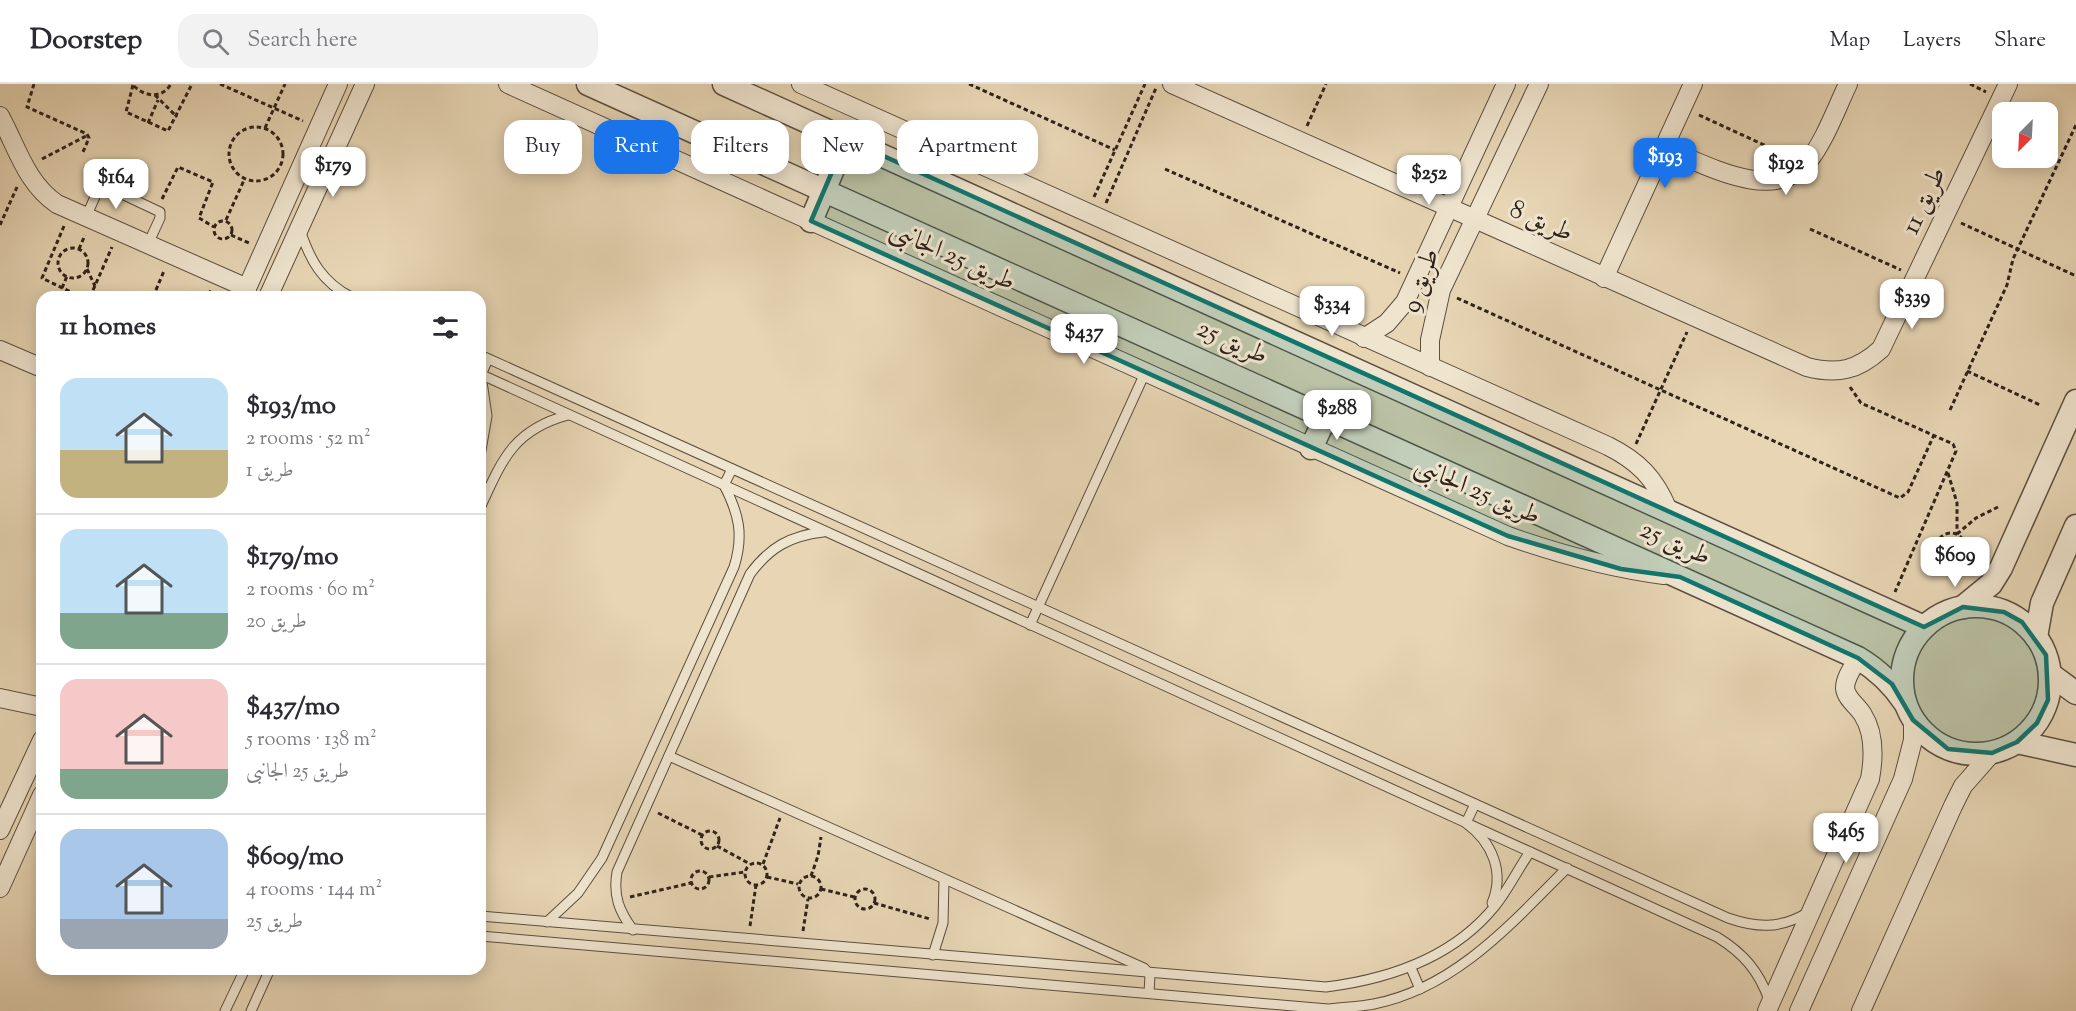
<!DOCTYPE html>
<meta charset="utf-8">
<style>
:root{--surface:#fff;--page:#f2f2f3;--text:#2b2b33;--muted:#7c7c81;--line:#e1e1e2;--accent:#1a73e8}
body{margin:0;font-family:"Sorts Mill Goudy",Amiri,serif;background:var(--page);color:var(--text);height:100vh;display:flex;flex-direction:column;font-size:22px;white-space:nowrap}
*{box-sizing:border-box;margin:0}
p{font-size:20px;color:var(--muted)}
.icon{flex:none;width:33px;height:33px;fill:none;stroke:currentColor;stroke-width:2;stroke-linecap:round;stroke-linejoin:round}
.map{position:relative;flex:1;overflow:hidden}
.drawer{position:absolute;left:36px;top:207px;width:450px;height:684px;display:flex;flex-direction:column;background:var(--surface);border-radius:18px;box-shadow:0 3px 15px #0003}
.drawer>*{flex:none}
.banner{position:absolute;left:504px;top:36px;width:570px;height:54px;display:flex;gap:12px}
.needle{width:39px;rotate:204deg}
.tools{position:absolute;left:1992px;top:18px;display:grid;gap:12px}
.tools a{display:grid;place-items:center;width:66px;height:66px;border-radius:12px;background:var(--surface);box-shadow:0 3px 15px #0003;font-size:30px}
.price{position:absolute;translate:-50% -51px;padding:0 14px;border-radius:12px;background:#fff;color:#222;font-size:20px;line-height:39px;filter:drop-shadow(0 2px 3px #0008)}
.price::after{content:'';position:absolute;left:50%;top:36px;width:18px;height:14px;margin-left:-9px;background:inherit;clip-path:polygon(0 0,100% 0,50% 100%)}
.price.on{background:var(--accent);color:#fff}
ul{padding:0;list-style:none}
li{display:flex;align-items:center;gap:18px;height:150px;padding:0 24px}
li+li{border-top:2px solid var(--line)}
li span{display:grid;place-items:center;flex:none;width:168px;height:120px;border-radius:18px;color:#555}
li>.icon{margin-inline-start:auto}
span .icon{width:72px;height:72px;fill:#fffc;stroke-width:1}
li b{font-size:26px}
h2{display:flex;justify-content:space-between;align-items:center;height:72px;padding:0 24px;font-size:26px}
.chip{padding:0 21px;border-radius:18px;background:var(--surface);box-shadow:0 3px 15px #0003;font-size:21px;line-height:54px}
.chip.on{background:var(--accent);color:#fff}
header{display:flex;align-items:center;gap:36px;box-sizing:border-box;height:84px;padding:0 30px;background:var(--surface);border-bottom:2px solid var(--line)}
header strong{font-size:28px}
nav{display:flex;gap:33px;margin-inline-start:auto;font-size:21px}
.search{width:420px;height:54px;background:var(--page);display:flex;align-items:center;gap:15px;box-sizing:border-box;padding:0 21px;border-radius:18px;color:var(--muted);font-size:22px}
.map>svg:first-child{display:block}
.lines{fill:none;stroke-linecap:round;stroke-linejoin:round}
.service-casing{stroke:#5c4f40;stroke-width:11}
.minor-casing{stroke:#5c4f40;stroke-width:20}
.tertiary-casing{stroke:#5c4f40;stroke-width:25}
.path{stroke:#2e221a;stroke-width:3;stroke-dasharray:4.5 3;stroke-linecap:butt}
.service{stroke:#efe4ce;stroke-width:9}
.minor{stroke:#efe4ce;stroke-width:18}
.tertiary{stroke:#efe4ce;stroke-width:22}
.marked{fill:#0f766e;fill-opacity:0.2;stroke:#0f766e;stroke-width:4.5;stroke-linejoin:round}
.labels{text-anchor:middle;dominant-baseline:central;stroke-width:6;stroke-linejoin:round;paint-order:stroke}
.street-label{font-size:26px;fill:#2e221a;stroke:#efe4ce}
</style>
<header>
<strong>Doorstep</strong>
<div class="search"><svg class="icon" aria-label="search" viewBox="0 0 24 24"><circle cx="10" cy="10" r="6"/><path d="M15 15l6 6"/></svg>Search here</div>
<nav><a>Map</a><a>Layers</a><a>Share</a></nav>
</header>
<div class="map">
<svg width="2076" height="927" viewBox="0 0 2076 927">
<rect width="100%" height="100%" fill="#e7d5b4"/>
<filter id="stains"><feTurbulence type="fractalNoise" baseFrequency=".00333" numOctaves="4"/><feColorMatrix values="0 0 0 0 .2 0 0 0 0 .09 0 0 0 0 .02 0 0 0 .5 -.17"/></filter>
<radialGradient id="worn" r=".72"><stop offset=".6" stop-color="#630" stop-opacity="0"/><stop offset="1" stop-color="#630" stop-opacity=".3"/></radialGradient>
<g class="lines">
<defs>
<g id="service">
<path d="M 86,133 L 99,104 L 107,103 L 160,128 L 160,134 L 148,160"/>
<path d="M 300,146 C 310,176 322,198 351,213"/>
<path d="M 480,271 L 1728,834 C 1757,844 1780,845 1807,829"/>
<path d="M 480,290 L 1717,853 C 1743,869 1759,887 1769,916"/>
<path d="M 480,372 L 487,332 L 481,291 L 488,275"/>
<path d="M 480,424 C 502,376 513,346 568,331"/>
<path d="M 1030,541 L 1145,289"/>
<path d="M 669,672 L 1144,884 L 1150,891 L 1149,909"/>
<path d="M 1475,720 L 1466,739 C 1492,758 1505,788 1492,819"/>
<path d="M 480,832 L 1326,903 C 1390,895 1453,874 1495,822 C 1508,806 1518,785 1530,768"/>
<path d="M 547,838 L 578,809 L 602,774 L 734,483 C 744,451 739,430 724,401 L 732,385"/>
<path d="M 633,846 C 619,827 613,812 617,788 L 750,490 C 770,463 790,452 823,448"/>
<path d="M 480,852 L 1328,925 C 1343,923 1359,923 1374,920 C 1455,904 1511,840 1567,784"/>
<path d="M 933,871 L 943,839 L 944,796"/>
<path d="M 1411,884 L 1420,905"/>
<path d="M 225,927 L 245,885"/>
<path d="M 251,927 L 270,885"/>
</g>
<g id="minor">
<path d="M 508,0 L 1508,452 C 1559,470 1609,484 1664,491"/>
<path d="M 801,0 L 1608,362 C 1638,377 1655,394 1668,426"/>
<path d="M 1172,0 L 1807,283 C 1838,291 1858,286 1881,265 L 2008,0"/>
<path d="M 0,32 C 17,63 26,99 57,120 L 247,204"/>
<path d="M 1664,64 C 1703,79 1772,120 1807,79 C 1825,57 1836,25 1848,0"/>
<path d="M 1604,194 L 1693,0"/>
<path d="M 243,213 L 338,0"/>
<path d="M 268,213 L 365,0"/>
<path d="M 1364,254 L 1387,239 L 1405,218 L 1506,0"/>
<path d="M 0,266 L 42,284"/>
<path d="M 1430,283 L 1430,256 L 1441,206 L 1539,0"/>
<path d="M 0,614 L 42,623"/>
<path d="M 0,746 L 42,656"/>
<path d="M 0,804 L 42,711"/>
<path d="M 1767,927 L 1870,695 C 1874,673 1875,650 1863,631 C 1858,622 1846,615 1845,604 C 1845,594 1853,583 1858,574"/>
<path d="M 1799,927 L 1903,695 L 1913,656 L 1913,636"/>
<path d="M 1861,927 L 1953,722 L 1963,702 L 1992,669"/>
</g>
<g id="tertiary">
<path d="M 588,0 L 1858,574 C 1878,586 1892,599 1905,619"/>
<path d="M 724,0 L 1924,543"/>
<path d="M 811,137 L 846,55"/>
<path d="M 1311,364 L 1326,333"/>
<circle cx="1976" cy="596" r="74"/>
<path d="M 1963,523 L 1991,500 L 2001,484 L 2076,317"/>
<path d="M 2036,553 L 2042,519 L 2076,442"/>
<path d="M 2050,590 L 2076,609"/>
<path d="M 2017,658 L 2076,671"/>
</g>
</defs>
<!-- service casing -->
<use href="#service" class="service-casing"/>
<!-- minor casing -->
<use href="#minor" class="minor-casing"/>
<!-- tertiary casing -->
<use href="#tertiary" class="tertiary-casing"/>
<!-- path -->
<g class="path">
<path d="M 34,0 L 27,23 L 87,50 L 89,54 L 83,68"/>
<path d="M 220,0 L 303,37"/>
<path d="M 969,0 L 1115,66"/>
<path d="M 1970,0 L 1986,8"/>
<path d="M 133,1 L 126,28 L 168,47 L 192,0"/>
<path d="M 134,2 C 145,13 162,15 171,0"/>
<path d="M 155,11 L 177,33"/>
<path d="M 1699,31 L 1788,72"/>
<path d="M 148,39 L 158,16"/>
<path d="M 1307,42 L 1326,0"/>
<circle cx="256" cy="70" r="27"/>
<path d="M 265,44 L 285,0"/>
<path d="M 42,75 L 88,51"/>
<path d="M 1165,85 L 1400,189"/>
<path d="M 1094,113 L 1145,0"/>
<path d="M 162,115 L 178,83 L 213,98 L 199,134 L 214,143"/>
<path d="M 1106,119 L 1156,4"/>
<path d="M 226,136 L 245,94"/>
<circle cx="223" cy="146" r="9"/>
<path d="M 1961,139 L 2076,192"/>
<path d="M 0,141 L 17,103"/>
<path d="M 64,142 L 42,194 L 81,213"/>
<path d="M 1810,145 L 1901,186"/>
<path d="M 231,151 L 249,159"/>
<circle cx="73" cy="179" r="15"/>
<path d="M 79,165 L 85,151"/>
<path d="M 87,185 L 95,202"/>
<path d="M 62,204 L 67,192"/>
<path d="M 90,213 L 112,163"/>
<path d="M 153,213 L 164,187"/>
<path d="M 203,213 L 211,207"/>
<path d="M 1457,214 L 1900,414 L 1908,408 L 1934,351"/>
<path d="M 1967,287 L 2040,321"/>
<path d="M 1850,303 L 1861,319 L 1953,360 L 1956,367 L 1895,508"/>
<path d="M 1950,326 L 2007,201 L 2013,175 L 2076,41"/>
<path d="M 1636,360 L 1687,248"/>
<path d="M 1948,389 L 1957,419 L 1957,450"/>
<circle cx="1951" cy="463" r="14"/>
<path d="M 1957,450 L 1976,434 L 1998,423"/>
<path d="M 658,729 L 702,751"/>
<circle cx="710" cy="756" r="9"/>
<path d="M 717,762 L 750,780"/>
<circle cx="756" cy="790" r="11"/>
<path d="M 763,780 L 780,734"/>
<circle cx="700" cy="796" r="9"/>
<circle cx="810" cy="803" r="11"/>
<path d="M 811,792 L 818,772 L 821,753"/>
<path d="M 709,793 L 745,788"/>
<path d="M 767,793 L 798,800"/>
<path d="M 821,805 L 854,813"/>
<circle cx="865" cy="815" r="10"/>
<path d="M 630,813 L 691,799"/>
<path d="M 874,819 L 930,835"/>
<path d="M 750,842 L 756,801"/>
<path d="M 803,847 L 808,815"/>
</g>
<!-- service -->
<use href="#service" class="service"/>
<!-- minor -->
<use href="#minor" class="minor"/>
<!-- tertiary -->
<use href="#tertiary" class="tertiary"/>
</g>
<!-- marked area -->
<path class="marked" d="M 846,55 L 1924,543 L 1963,523 L 2004,528 L 2022,538 L 2046,571 L 2048,616 L 2037,639 L 2017,658 L 1992,669 L 1948,665 L 1913,636 L 1892,600 L 1858,574 L 1680,493 L 1621,485 L 1508,452 L 811,137 Z"/>
<g class="labels">
<!-- street labels -->
<g class="street-label">
<text transform="translate(1925 117) rotate(-65)">طريق 11</text>
<text transform="translate(1541 138) rotate(24)">طريق 8</text>
<text transform="translate(952 173) rotate(24)">طريق 25 الجانبى</text>
<text transform="translate(1422 197) rotate(-71)">طريق 9</text>
<text transform="translate(1232 259) rotate(24)">طريق 25</text>
<text transform="translate(1477 408) rotate(23)">طريق 25 الجانبى</text>
<text transform="translate(1675 460) rotate(24)">طريق 25</text>
</g>
</g>
<rect width="100%" height="100%" filter="url(#stains)"/>
<rect width="100%" height="100%" fill="url(#worn)"/>
</svg>
<div class="tools">
<a><svg class="needle" viewBox="-14 -14 28 28"><path d="M0-13l5 13h-10z" fill="#e53935"/><path d="M0 13l5-13h-10z" fill="#7c7c81"/></svg></a>
</div>
<b class="price on" style="left:1665px;top:105px">$193</b>
<b class="price" style="left:1786px;top:112px">$192</b>
<b class="price" style="left:333px;top:114px">$179</b>
<b class="price" style="left:1429px;top:122px">$252</b>
<b class="price" style="left:116px;top:126px">$164</b>
<b class="price" style="left:1912px;top:246px">$339</b>
<b class="price" style="left:1332px;top:253px">$334</b>
<b class="price" style="left:1084px;top:281px">$437</b>
<b class="price" style="left:1337px;top:357px">$288</b>
<b class="price" style="left:1955px;top:504px">$609</b>
<b class="price" style="left:1846px;top:780px">$465</b>
<div class="banner">
<a class="chip">Buy</a>
<a class="chip on">Rent</a>
<a class="chip">Filters</a>
<a class="chip">New</a>
<a class="chip">Apartment</a>
</div>
<section class="drawer">
<h2>11 homes<svg class="icon" aria-label="filters" viewBox="0 0 24 24"><path d="M4 7h16M4 17h16"/><circle cx="9" cy="7" r="2"/><circle cx="15" cy="17" r="2"/></svg></h2>
<ul>
<li><span style="background:linear-gradient(#bfe0f5 60%,#c2b280 0)"><svg class="icon" aria-label="home" viewBox="0 0 24 24"><path d="M3 11l9-7 9 7M6 9v11h12V9"/></svg></span><div><b>$193/mo</b><p>2 rooms · 52 m²</p><p>طريق 1</p></div></li>
<li><span style="background:linear-gradient(#bfe0f5 70%,#7fa58c 0)"><svg class="icon" aria-label="home" viewBox="0 0 24 24"><path d="M3 11l9-7 9 7M6 9v11h12V9"/></svg></span><div><b>$179/mo</b><p>2 rooms · 60 m²</p><p>طريق 20</p></div></li>
<li><span style="background:linear-gradient(#f6c9c9 75%,#7fa58c 0)"><svg class="icon" aria-label="home" viewBox="0 0 24 24"><path d="M3 11l9-7 9 7M6 9v11h12V9"/></svg></span><div><b>$437/mo</b><p>5 rooms · 138 m²</p><p>طريق 25 الجانبى</p></div></li>
<li><span style="background:linear-gradient(#a9c7e8 75%,#9aa5b1 0)"><svg class="icon" aria-label="home" viewBox="0 0 24 24"><path d="M3 11l9-7 9 7M6 9v11h12V9"/></svg></span><div><b>$609/mo</b><p>4 rooms · 144 m²</p><p>طريق 25</p></div></li>
</ul>
</section>
</div>
